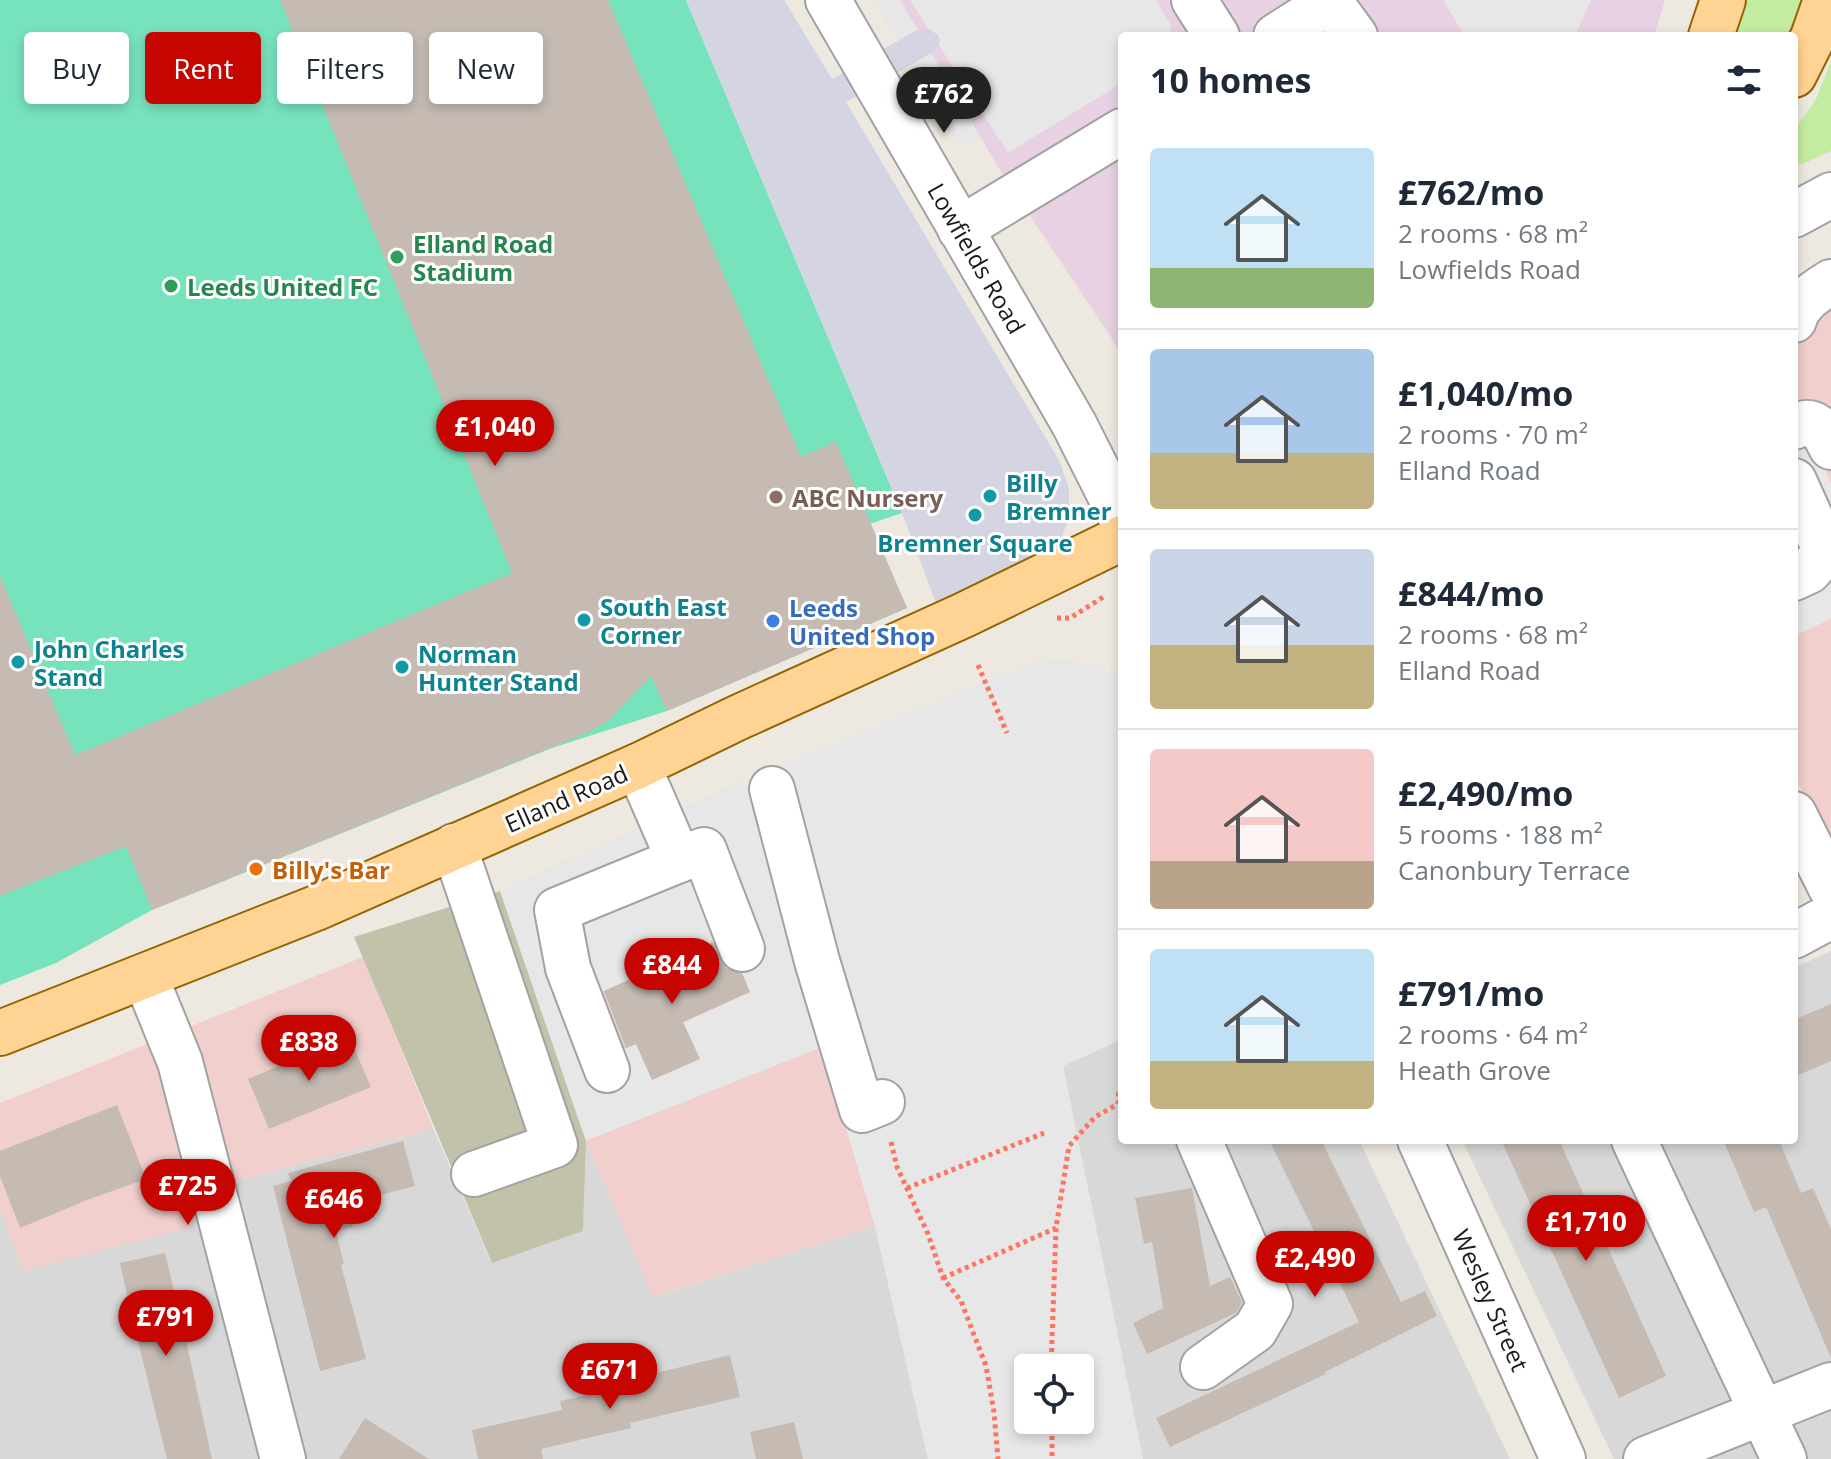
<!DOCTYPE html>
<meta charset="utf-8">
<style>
:root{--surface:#fff;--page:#f2f2f3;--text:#1f2937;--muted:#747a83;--line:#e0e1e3;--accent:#c60500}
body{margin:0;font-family:"Open Sans",sans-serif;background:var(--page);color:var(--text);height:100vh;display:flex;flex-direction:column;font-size:30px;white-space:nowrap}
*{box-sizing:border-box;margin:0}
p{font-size:26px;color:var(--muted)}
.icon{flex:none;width:44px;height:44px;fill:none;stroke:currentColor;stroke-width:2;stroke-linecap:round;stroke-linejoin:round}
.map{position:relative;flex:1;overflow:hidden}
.sheet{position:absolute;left:1118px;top:32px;width:680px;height:1112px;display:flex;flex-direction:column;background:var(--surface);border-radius:8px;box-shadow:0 4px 12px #0003}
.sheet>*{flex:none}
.top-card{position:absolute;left:24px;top:32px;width:760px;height:72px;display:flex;gap:16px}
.controls{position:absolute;left:1014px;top:1354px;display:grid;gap:16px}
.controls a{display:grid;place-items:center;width:80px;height:80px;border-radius:8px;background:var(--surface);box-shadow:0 4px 12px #0003;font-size:40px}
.price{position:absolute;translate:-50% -68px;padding:0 18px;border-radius:28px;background:var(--accent);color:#fff;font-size:26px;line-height:52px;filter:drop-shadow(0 2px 4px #0008)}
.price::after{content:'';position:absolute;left:50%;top:48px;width:24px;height:18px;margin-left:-12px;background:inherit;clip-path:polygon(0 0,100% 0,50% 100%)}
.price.current{background:#222;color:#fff}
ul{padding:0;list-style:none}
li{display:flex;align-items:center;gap:24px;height:200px;padding:0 32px}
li+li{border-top:2px solid var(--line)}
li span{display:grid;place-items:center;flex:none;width:224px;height:160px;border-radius:8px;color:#555}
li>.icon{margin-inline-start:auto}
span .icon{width:96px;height:96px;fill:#fffc;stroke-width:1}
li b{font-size:34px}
h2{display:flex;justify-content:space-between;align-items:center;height:96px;padding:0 32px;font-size:34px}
.pill{padding:0 28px;border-radius:8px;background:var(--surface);box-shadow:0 4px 12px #0003;font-size:28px;line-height:72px}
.pill.current{background:var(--accent);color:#fff}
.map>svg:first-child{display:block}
.residential{fill:#d9d8d8}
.commercial{fill:#f0cfcd}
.industrial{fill:#e7d1e2}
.construction{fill:#c2c2ab}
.grass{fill:#c4eca1}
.pitch{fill:#77e3bc}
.parking{fill:#e7e7e7;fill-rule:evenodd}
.plaza{fill:#d4d4e3}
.building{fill:#c5bbb3}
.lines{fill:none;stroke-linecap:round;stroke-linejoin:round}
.minor-casing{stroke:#a2a2a2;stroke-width:48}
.major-casing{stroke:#926500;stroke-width:48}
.path{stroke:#ff735f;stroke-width:5;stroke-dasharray:4 4;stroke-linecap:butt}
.minor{stroke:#fff;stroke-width:44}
.major{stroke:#ffd393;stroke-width:44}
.leisure-dot{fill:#2e9e5b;stroke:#fff;stroke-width:3}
.culture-dot{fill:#0f9aa8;stroke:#fff;stroke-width:3}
.education-dot{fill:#8d6e63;stroke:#fff;stroke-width:3}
.shop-dot{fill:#3f7fe0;stroke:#fff;stroke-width:3}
.food-dot{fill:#e8710a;stroke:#fff;stroke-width:3}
.labels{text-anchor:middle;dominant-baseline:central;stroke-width:6;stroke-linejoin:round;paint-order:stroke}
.leisure-label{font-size:24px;font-weight:bold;fill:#27864d;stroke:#fff;text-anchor:start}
.street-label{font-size:24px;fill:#1b1b1b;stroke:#fff}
.culture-label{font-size:24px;font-weight:bold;fill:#0d838f;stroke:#fff;text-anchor:start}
.education-label{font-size:24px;font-weight:bold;fill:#785e54;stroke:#fff;text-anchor:start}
.shop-label{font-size:24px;font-weight:bold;fill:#366cbe;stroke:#fff;text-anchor:start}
.food-label{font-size:24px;font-weight:bold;fill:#c56008;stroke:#fff;text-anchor:start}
</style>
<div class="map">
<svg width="1831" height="1459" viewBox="0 0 1831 1459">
<rect width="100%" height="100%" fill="#eee9e0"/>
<!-- residential -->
<g class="residential">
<path d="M 1831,951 L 1831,1459 L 1614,1459 L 1462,1140 L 1794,1140 L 1794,968 Z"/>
<path d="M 1122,1039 L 1122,1140 L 1359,1140 L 1510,1459 L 1143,1459 L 1063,1066 Z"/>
<path d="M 433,1128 L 491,1262 L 583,1231 L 586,1141 L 654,1297 L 875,1226 L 928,1459 L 0,1459 L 0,1207 L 23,1270 L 230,1183 Z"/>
</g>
<!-- commercial -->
<g class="commercial">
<path d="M 1831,258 L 1831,852 L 1794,774 L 1794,277 Z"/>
<path d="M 744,781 L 875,1226 L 653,1297 L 586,1141 L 500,891 Z"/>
<path d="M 363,957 L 433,1128 L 230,1183 L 188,1228 L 23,1271 L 0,1207 L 0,1103 Z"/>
</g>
<!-- industrial -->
<path class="industrial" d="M 900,0 L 1665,0 L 1654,36 L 1122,36 L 1122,354 L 1001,172 Z"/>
<!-- construction -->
<path class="construction" d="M 500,891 L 586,1141 L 583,1231 L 492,1263 L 354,937 Z"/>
<!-- grass -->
<g class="grass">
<path d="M 1745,0 L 1806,0 L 1793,36 L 1733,36 Z"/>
<path d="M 1831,62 L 1831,151 L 1805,163 L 1794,165 L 1794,131 L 1816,99 Z"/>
</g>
<!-- pitch -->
<path class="pitch" d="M 0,0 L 686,0 L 902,513 L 870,524 L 907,608 L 667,711 L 552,748 L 152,910 L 56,963 L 0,985 Z"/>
<!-- parking -->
<g class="parking">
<path d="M 873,0 L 900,0 L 917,30 L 897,41 Z"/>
<path d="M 910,0 L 1156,0 L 1171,25 L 1170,36 L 1122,36 L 1122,83 L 1008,153 Z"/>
<path d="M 1443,0 L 1591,0 L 1575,36 L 1465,36 Z"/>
<path d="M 932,54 L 980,136 L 961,148 L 911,66 Z"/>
<path d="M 1794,403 L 1831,483 L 1831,619 L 1794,636 Z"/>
<path d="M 1069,660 L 1102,667 L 1122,682 L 1122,1039 L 1063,1066 L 1143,1459 L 928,1459 L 875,1226 L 822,1047 L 586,1141 L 500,891 L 744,781 L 1033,661 ZM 725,937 L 750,992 L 683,1023 L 699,1059 L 652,1080 L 636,1044 L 611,1055 L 586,999 ZM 1028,1368 L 1080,1368 L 1080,1420 L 1028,1420 Z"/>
</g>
<!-- plaza -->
<path class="plaza" d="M 686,0 L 784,0 L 832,79 L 915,31 L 929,29 L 938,35 L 940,41 L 935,51 L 846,102 L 1060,462 L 1069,489 L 1069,519 L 1060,541 L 1045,557 L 938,608 L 902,513 Z"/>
<!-- building -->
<g class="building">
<path d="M 280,0 L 608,0 L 801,457 L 836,442 L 907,608 L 667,711 L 651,676 L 608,721 L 587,733 L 152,910 L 126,846 L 0,896 L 0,576 L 75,755 L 512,573 Z"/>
<path d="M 713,942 L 726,968 L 742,973 L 750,992 L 683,1022 L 700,1059 L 652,1080 L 636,1044 L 626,1048 L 604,991 Z"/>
<path d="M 1831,1004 L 1831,1061 L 1794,1077 L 1794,1020 Z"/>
<path d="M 349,1036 L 371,1087 L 269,1129 L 248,1079 Z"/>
<path d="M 117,1105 L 146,1179 L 87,1200 L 20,1228 L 0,1176 L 0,1151 Z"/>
<path d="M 1269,1140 L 1321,1140 L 1401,1302 L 1425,1291 L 1437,1316 L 1325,1372 L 1326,1374 L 1170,1447 L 1156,1418 L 1359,1322 Z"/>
<path d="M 1501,1140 L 1559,1140 L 1666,1376 L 1619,1398 Z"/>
<path d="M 1723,1140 L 1779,1140 L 1801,1193 L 1813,1188 L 1831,1229 L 1831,1358 L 1766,1207 L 1754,1212 Z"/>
<path d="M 403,1141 L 415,1186 L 347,1204 L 353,1227 L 336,1232 L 344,1264 L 341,1265 L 366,1359 L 320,1371 L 273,1186 L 291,1181 L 288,1173 Z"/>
<path d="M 1192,1188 L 1210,1286 L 1230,1277 L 1242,1302 L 1236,1313 L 1147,1354 L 1133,1323 L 1163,1308 L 1152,1242 L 1144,1244 L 1135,1198 Z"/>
<path d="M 165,1253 L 187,1345 L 212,1459 L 167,1459 L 135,1329 L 120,1263 Z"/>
<path d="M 730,1355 L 740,1397 L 630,1423 L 631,1428 L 541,1449 L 543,1459 L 478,1459 L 472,1430 L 562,1410 L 560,1401 L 654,1380 L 652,1374 Z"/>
<path d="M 365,1418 L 429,1459 L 339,1459 Z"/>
<path d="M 794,1422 L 803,1459 L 756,1459 L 750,1432 Z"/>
</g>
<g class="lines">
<defs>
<g id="minor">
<path d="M 828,0 L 1074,424 L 1122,519"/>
<path d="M 1194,0 L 1217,36"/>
<path d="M 1330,2 L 1355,36"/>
<path d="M 1276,36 L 1333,0"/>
<path d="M 1794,215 L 1831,195"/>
<path d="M 960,229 L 1122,131"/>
<path d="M 1794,320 C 1799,302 1815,292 1831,282"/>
<path d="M 1794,427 C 1814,416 1823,430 1831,447"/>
<path d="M 1794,481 L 1822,543 L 1823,555 L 1809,571 L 1794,578"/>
<path d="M 772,789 L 817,961 L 862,1110 L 882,1102"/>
<path d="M 1794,814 L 1831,888"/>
<path d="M 454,846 L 555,1145 L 474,1174"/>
<path d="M 679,860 L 704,850 L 742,949"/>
<path d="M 1794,936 L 1831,916"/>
<path d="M 145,976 L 180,1062 L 283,1459"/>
<path d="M 607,1070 L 568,968 L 557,910 L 679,860 L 638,766"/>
<path d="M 1199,1140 L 1270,1304 L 1255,1330 L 1203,1367"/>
<path d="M 1420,1140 L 1563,1459"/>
<path d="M 1634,1140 L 1784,1459"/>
<path d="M 1646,1459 L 1831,1385"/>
</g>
<g id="major">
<path d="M 1711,36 L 1723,0"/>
<path d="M 1794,75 L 1813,37 L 1826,0"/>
<path d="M 0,1033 L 316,908 L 638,766 L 737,718 L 964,615 L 1122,538"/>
</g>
</defs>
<!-- minor casing -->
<use href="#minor" class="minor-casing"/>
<!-- major casing -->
<use href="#major" class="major-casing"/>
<!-- path -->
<g class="path">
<path d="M 1057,618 L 1070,618 L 1105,596"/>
<path d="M 978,665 L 1007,733"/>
<path d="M 891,1142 L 897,1167 L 928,1234 L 943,1278 L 961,1301 L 986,1366 L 994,1412 L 998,1459"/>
<path d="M 907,1188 L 1044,1133"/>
<path d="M 943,1278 L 1056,1228"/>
<path d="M 1051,1368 L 1056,1228 L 1069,1146 L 1095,1117 L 1118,1104 L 1119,1089 L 1122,1088"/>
<path d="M 1052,1420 L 1052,1459"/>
</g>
<!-- minor -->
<use href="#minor" class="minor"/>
<!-- major -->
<use href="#major" class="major"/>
</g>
<!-- markers -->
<g class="leisure-dot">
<circle cx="397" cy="257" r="8"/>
<circle cx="171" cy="286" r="8"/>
</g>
<g class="culture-dot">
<circle cx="990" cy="496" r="8"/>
<circle cx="975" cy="515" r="8"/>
<circle cx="584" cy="620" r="8"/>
<circle cx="18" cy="662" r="8"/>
<circle cx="402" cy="667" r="8"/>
</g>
<circle class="education-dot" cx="776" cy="497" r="8"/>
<circle class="shop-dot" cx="773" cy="621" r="8"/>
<circle class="food-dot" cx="256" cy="869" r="8"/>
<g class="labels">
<!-- leisure labels -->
<g class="leisure-label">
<text x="413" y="243">Elland Road<tspan x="413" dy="28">Stadium</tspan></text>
<text x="187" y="286">Leeds United FC</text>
</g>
<!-- street labels -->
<g class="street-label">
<text transform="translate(977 258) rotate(60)">Lowfields Road</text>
<text transform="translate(566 798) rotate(-24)">Elland Road</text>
<text transform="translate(1491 1300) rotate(66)">Wesley Street</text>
</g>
<!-- culture labels -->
<g class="culture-label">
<text x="1006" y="482">Billy<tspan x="1006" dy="28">Bremner</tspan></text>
<text x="975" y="542" text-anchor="middle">Bremner Square</text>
<text x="600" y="606">South East<tspan x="600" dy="28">Corner</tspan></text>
<text x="34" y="648">John Charles<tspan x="34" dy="28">Stand</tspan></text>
<text x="418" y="653">Norman<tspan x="418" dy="28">Hunter Stand</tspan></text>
</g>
<!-- education labels -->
<g class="education-label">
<text x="792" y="497">ABC Nursery</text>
</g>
<!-- shop labels -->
<g class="shop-label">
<text x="789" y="607">Leeds<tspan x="789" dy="28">United Shop</tspan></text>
</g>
<!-- food labels -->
<g class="food-label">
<text x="272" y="869">Billy's Bar</text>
</g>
</g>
</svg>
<div class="controls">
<a><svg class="icon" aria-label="locate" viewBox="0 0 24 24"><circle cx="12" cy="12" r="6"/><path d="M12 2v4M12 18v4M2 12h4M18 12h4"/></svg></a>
</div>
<b class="price current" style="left:944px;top:135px">£762</b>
<b class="price" style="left:495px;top:468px">£1,040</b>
<b class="price" style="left:672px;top:1006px">£844</b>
<b class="price" style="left:309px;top:1083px">£838</b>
<b class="price" style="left:188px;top:1227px">£725</b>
<b class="price" style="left:334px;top:1240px">£646</b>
<b class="price" style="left:1586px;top:1263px">£1,710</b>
<b class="price" style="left:1315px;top:1299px">£2,490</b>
<b class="price" style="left:166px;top:1358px">£791</b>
<b class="price" style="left:610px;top:1411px">£671</b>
<div class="top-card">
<a class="pill">Buy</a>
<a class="pill current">Rent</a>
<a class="pill">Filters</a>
<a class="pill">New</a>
</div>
<section class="sheet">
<h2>10 homes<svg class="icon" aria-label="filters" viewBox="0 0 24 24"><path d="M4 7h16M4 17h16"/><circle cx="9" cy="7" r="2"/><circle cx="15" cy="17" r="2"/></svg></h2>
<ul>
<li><span style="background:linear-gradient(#bfe0f5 75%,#8fb573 0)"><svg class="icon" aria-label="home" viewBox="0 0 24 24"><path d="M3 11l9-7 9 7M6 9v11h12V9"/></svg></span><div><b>£762/mo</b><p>2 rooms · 68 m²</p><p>Lowfields Road</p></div></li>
<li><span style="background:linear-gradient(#a9c7e8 65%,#c2b280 0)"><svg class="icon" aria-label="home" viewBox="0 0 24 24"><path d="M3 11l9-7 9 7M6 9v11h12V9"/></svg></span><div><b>£1,040/mo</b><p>2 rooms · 70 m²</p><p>Elland Road</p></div></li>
<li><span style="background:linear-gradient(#c9d6e8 60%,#c2b280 0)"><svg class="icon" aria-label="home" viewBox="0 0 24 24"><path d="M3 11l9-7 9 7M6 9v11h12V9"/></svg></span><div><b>£844/mo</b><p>2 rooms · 68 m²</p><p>Elland Road</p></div></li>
<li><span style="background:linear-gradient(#f6c9c9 70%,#b9a48a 0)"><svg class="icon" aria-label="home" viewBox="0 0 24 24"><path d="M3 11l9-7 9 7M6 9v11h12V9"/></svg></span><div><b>£2,490/mo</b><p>5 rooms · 188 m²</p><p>Canonbury Terrace</p></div></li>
<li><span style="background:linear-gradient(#bfe0f5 70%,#c2b280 0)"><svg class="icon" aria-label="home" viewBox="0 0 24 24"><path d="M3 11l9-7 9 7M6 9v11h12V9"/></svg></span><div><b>£791/mo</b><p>2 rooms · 64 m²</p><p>Heath Grove</p></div></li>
</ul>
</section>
</div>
